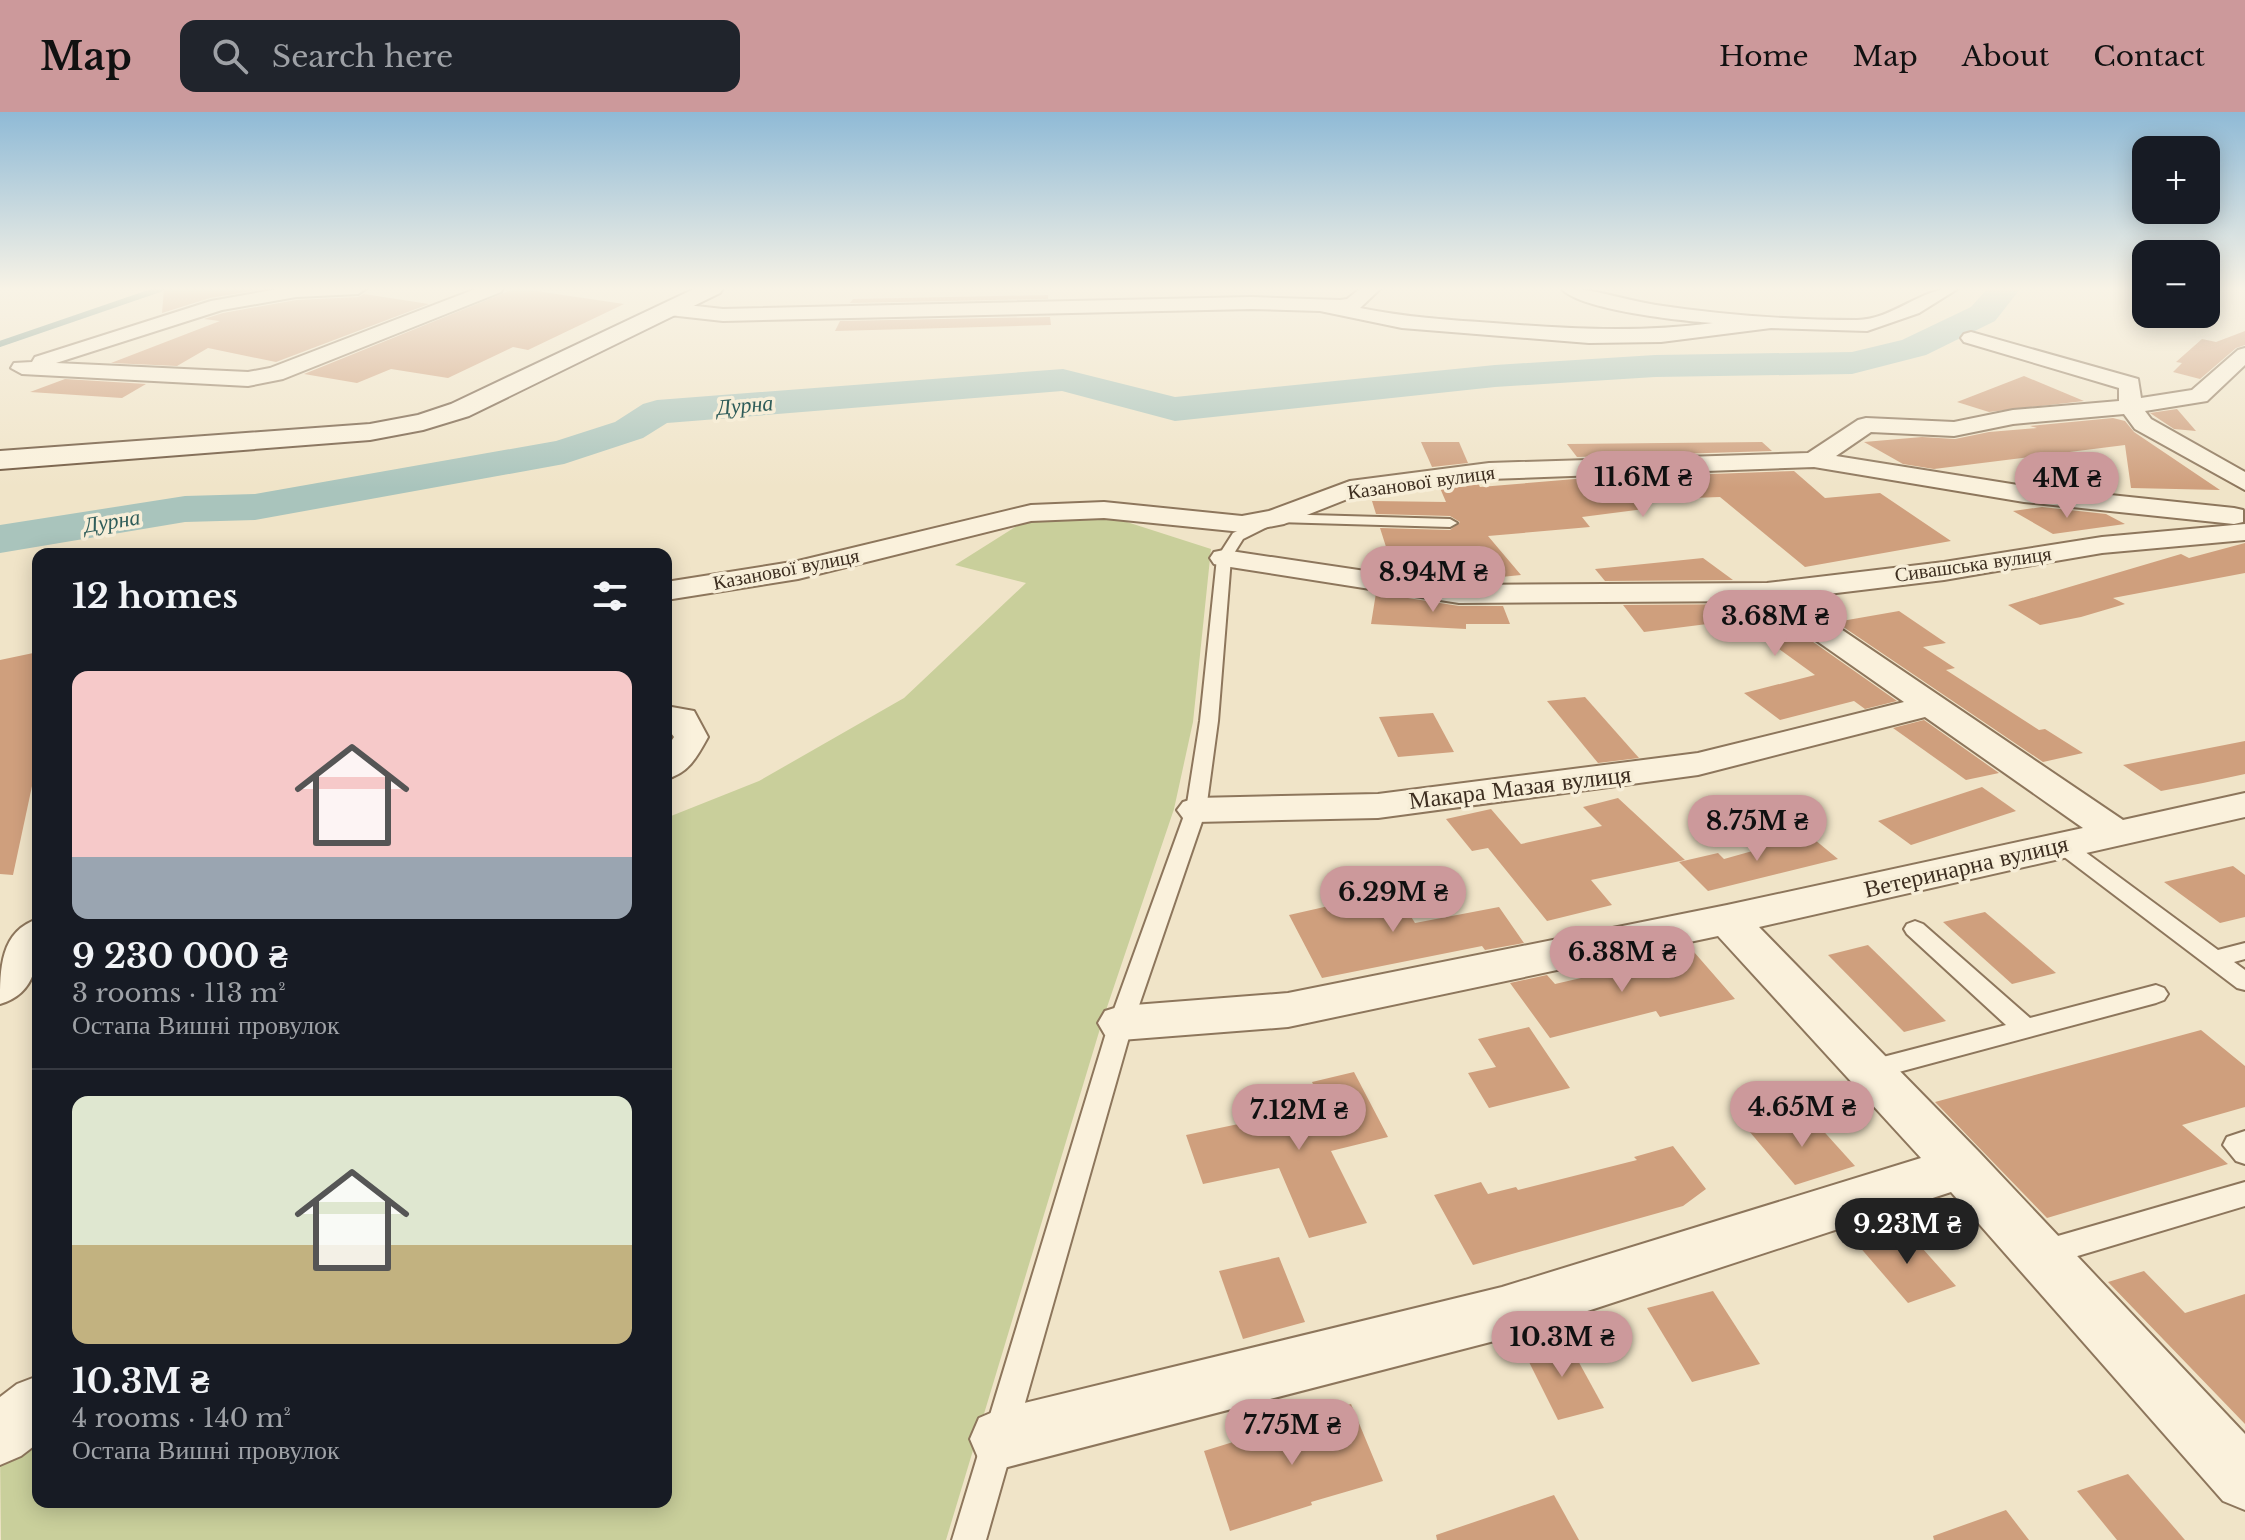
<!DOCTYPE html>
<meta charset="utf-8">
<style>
:root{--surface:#171b24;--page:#20242c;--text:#f1f3f6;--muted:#9ea1a6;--line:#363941;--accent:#cc999b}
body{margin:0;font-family:"Libre Baskerville",serif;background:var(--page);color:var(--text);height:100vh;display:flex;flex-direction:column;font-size:30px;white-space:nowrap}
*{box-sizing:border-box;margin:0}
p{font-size:26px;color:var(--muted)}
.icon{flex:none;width:44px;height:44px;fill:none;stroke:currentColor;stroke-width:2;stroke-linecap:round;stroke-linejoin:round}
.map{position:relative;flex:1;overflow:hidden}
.drawer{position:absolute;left:32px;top:436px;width:640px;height:960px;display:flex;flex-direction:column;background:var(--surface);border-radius:16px;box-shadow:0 4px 20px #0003}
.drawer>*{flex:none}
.fabs{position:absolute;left:2132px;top:24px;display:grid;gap:16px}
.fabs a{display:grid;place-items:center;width:88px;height:88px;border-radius:16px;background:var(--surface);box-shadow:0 4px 20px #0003;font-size:40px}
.price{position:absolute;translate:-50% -68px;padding:0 18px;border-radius:28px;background:var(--accent);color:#111;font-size:26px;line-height:52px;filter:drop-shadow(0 2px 4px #0008)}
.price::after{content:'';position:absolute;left:50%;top:48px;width:24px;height:18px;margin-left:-12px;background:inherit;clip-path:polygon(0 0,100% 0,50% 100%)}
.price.selected{background:#222;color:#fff}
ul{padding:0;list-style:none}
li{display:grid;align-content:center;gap:16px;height:424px;padding:0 40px}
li+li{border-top:2px solid var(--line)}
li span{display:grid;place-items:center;height:248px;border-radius:16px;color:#555}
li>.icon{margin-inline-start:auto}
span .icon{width:144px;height:144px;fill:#fffc;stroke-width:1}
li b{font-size:34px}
h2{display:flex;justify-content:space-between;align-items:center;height:96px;padding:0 40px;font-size:34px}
header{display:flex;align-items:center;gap:48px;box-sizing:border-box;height:112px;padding:0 40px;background:var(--accent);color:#111}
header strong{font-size:38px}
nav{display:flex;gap:44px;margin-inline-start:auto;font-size:28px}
.search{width:560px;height:72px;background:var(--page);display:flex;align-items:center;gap:20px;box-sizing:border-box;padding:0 28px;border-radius:16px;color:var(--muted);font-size:30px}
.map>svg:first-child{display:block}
.green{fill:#c9cf9b}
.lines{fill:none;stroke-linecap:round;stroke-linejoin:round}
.stream{stroke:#6f938a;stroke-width:6}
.river{fill:#a9c4bc;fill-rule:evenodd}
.building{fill:#cf9f7d}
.lane-casing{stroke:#8d765c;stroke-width:4}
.street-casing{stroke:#8d765c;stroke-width:4}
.secondary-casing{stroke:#6f573f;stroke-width:4}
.lane{fill:#faf1dc;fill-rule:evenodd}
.street{fill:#faf1dc;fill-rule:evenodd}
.secondary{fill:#faf1dc;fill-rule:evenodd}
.labels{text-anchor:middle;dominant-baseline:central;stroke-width:7;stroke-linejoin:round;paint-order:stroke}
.far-street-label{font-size:20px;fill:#3d2e20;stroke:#f7eed8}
.far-water-label{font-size:22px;font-style:italic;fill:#2f5d5a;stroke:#f7eed8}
.street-label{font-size:24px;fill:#3d2e20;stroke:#f7eed8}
</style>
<header>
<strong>Map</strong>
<div class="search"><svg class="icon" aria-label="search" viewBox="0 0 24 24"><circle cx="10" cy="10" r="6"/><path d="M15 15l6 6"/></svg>Search here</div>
<nav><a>Home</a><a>Map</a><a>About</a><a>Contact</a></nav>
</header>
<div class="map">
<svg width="2245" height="1428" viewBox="0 0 2245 1428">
<rect width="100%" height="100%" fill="#f0e4c8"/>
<!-- green -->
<path class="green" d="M 1102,402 L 1211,437 L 1193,610 L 1174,697 L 1102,910 L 946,1428 L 1,1428 L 0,1336 L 38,1305 L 38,1390 L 666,1390 L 666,706 L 759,669 L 904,586 L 1026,471 L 955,453 L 1034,403 Z"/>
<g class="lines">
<!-- stream -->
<path class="stream" d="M 0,232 L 163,176"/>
<!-- river -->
<path class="river" d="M 1988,176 L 2021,176 L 1995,209 L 1926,243 L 1852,262 L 1655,265 L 1495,275 L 1175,309 L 1062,279 L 667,311 L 643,326 L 564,352 L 255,408 L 185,410 L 0,441 L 0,413 L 185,384 L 255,382 L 556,329 L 615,310 L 643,292 L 657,288 L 1063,257 L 1175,285 L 1495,253 L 1655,243 L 1852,240 L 1902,228 L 1971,195 Z"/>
</g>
<!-- building -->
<g class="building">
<path d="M 164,176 L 269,176 L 210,186 L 162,201 Z"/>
<path d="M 516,176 L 624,192 L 528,238 L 513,235 L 448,266 L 391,257 L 357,271 L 304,262 Z"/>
<path d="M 364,182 L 429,192 L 276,250 L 208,236 L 177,254 L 111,251 L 220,209 L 204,207 L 223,201 L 296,188 L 358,185 Z"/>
<path d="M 1048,183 L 1048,187 L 850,191 L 853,187 Z"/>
<path d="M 1050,205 L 1051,213 L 835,219 L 840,209 Z"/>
<path d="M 2245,219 L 2245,233 L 2236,236 L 2200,267 L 2173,260 L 2182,251 L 2176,250 L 2202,227 L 2216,230 Z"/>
<path d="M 2024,264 L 2084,289 L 1989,300 L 1957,290 Z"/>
<path d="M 65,267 L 146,272 L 122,286 L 30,280 Z"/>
<path d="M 2177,297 L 2196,319 L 2174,317 L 2150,301 Z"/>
<path d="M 2113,306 L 2125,309 L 2134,320 L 2220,378 L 2131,376 L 2125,333 L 1934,357 L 1903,352 L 1864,330 L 1922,325 L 1955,327 L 1989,320 L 2037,316 L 2030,314 Z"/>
<path d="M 1421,330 L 1459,330 L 1468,351 L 1432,355 Z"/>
<path d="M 1762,330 L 1772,339 L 1577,345 L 1567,332 Z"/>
<path d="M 1794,359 L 1825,386 L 1880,381 L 1951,429 L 1805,455 L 1720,385 L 1632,388 L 1644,397 L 1582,405 L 1590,415 L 1488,424 L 1521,463 L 1491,466 L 1493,470 L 1459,470 L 1380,458 L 1384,438 L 1387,438 L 1380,416 L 1450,418 L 1460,410 L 1450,404 L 1376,402 L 1372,389 L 1446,390 L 1440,376 L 1478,371 L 1480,375 L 1575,367 Z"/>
<path d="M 2042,395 L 2106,402 L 2125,412 L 2053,422 L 2013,399 Z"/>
<path d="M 2245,431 L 2245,461 L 2113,486 L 2125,492 L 2081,505 L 2040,513 L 2008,493 L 2181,442 L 2189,446 Z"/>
<path d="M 1703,446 L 1733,468 L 1605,469 L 1595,457 Z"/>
<path d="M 1376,481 L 1459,494 L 1503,494 L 1510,512 L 1466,512 L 1466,517 L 1371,512 Z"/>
<path d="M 1759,492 L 1897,589 L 1865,597 L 1854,589 L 1780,608 L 1744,581 L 1815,563 L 1739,508 L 1644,520 L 1623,493 Z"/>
<path d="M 1899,499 L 1946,531 L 1923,535 L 1955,556 L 1946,558 L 2039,618 L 2045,617 L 2083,641 L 2043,650 L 1836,510 Z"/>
<path d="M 38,540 L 38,646 L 13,763 L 0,762 L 0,548 Z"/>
<path d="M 1585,585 L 1639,646 L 1598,651 L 1547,589 Z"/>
<path d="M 1433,601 L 1454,640 L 1398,645 L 1379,605 Z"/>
<path d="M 1924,608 L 1999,661 L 1966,668 L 1893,616 Z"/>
<path d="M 2245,629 L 2245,662 L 2203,671 L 2161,679 L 2123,653 Z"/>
<path d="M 1982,675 L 2016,699 L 1911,733 L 1878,709 Z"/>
<path d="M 1618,686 L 1685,748 L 1591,768 L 1612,793 L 1547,809 L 1488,736 L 1472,739 L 1446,707 L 1491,697 L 1521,732 L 1602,714 L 1583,695 Z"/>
<path d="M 1809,723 L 1838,747 L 1708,779 L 1679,750 L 1718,741 L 1724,747 Z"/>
<path d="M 2233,754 L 2245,763 L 2245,805 L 2220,811 L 2164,770 Z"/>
<path d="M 1395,779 L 1415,811 L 1499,795 L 1524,831 L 1485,838 L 1482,834 L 1322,866 L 1289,803 Z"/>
<path d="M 1985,800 L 2056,861 L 2012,872 L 1943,810 Z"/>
<path d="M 1868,833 L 1946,909 L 1904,920 L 1828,843 Z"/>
<path d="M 1694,840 L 1735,887 L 1660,905 L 1656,899 L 1550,926 L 1510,871 L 1547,863 L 1555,872 Z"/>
<path d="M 1529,915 L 1570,976 L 1489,996 L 1468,961 L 1496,955 L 1478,927 Z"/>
<path d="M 2201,918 L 2245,954 L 2245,995 L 2182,1013 L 2228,1052 L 2047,1106 L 1935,990 Z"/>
<path d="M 1354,960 L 1388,1025 L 1331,1039 L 1367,1111 L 1309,1126 L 1279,1056 L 1203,1072 L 1186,1023 L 1282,1003 L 1280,998 L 1321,989 L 1312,970 Z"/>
<path d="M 1808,1002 L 1855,1054 L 1795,1073 L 1749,1019 Z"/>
<path d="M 1673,1034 L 1706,1077 L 1683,1094 L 1473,1153 L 1434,1083 L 1481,1070 L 1488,1082 L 1516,1075 L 1518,1078 L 1637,1048 L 1634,1045 Z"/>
<path d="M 1906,1118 L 1956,1174 L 1908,1191 L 1858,1133 Z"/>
<path d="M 1279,1145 L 1305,1210 L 1243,1227 L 1219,1159 Z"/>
<path d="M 2144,1159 L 2185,1201 L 2245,1182 L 2245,1312 L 2108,1170 Z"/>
<path d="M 1713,1179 L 1760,1252 L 1692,1270 L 1647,1196 Z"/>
<path d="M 1565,1225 L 1604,1296 L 1558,1308 L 1522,1236 Z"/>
<path d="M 1351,1292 L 1383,1369 L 1311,1390 L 1312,1393 L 1230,1419 L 1204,1339 L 1295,1311 L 1294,1307 Z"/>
<path d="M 2128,1362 L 2185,1428 L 2117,1428 L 2077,1379 Z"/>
<path d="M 1554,1383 L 1579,1428 L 1437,1428 L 1436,1423 Z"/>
<path d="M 2006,1398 L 2029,1428 L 1934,1428 L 1933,1424 Z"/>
</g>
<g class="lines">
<defs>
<g id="lane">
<path d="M 1275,402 L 1450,407 L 1457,411 L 1450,415 L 1277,410 L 1243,427 L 1231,446 L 1218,609 L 1206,698 L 1133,911 L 986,1428 L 952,1428 L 1109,911 L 1186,698 L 1200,609 L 1217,446 L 1233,421 Z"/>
<path d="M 2062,726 L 2069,728 L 2218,838 L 2245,831 L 2245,847 L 2234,850 L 2245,858 L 2245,878 L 2237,876 L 2055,738 L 2052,733 L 2055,728 Z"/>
<path d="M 1915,809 L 1923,812 L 2030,906 L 2156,873 L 2164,876 L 2168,882 L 2164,888 L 2156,891 L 1869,968 L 1860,965 L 1857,958 L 1860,951 L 2006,913 L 1907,822 L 1904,817 L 1907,812 Z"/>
<path d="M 2245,1019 L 2245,1052 L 2236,1049 L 2223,1033 L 2227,1025 Z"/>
<path d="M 2245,1070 L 2245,1094 L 2044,1154 L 2034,1150 L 2030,1141 L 2034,1132 L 2044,1128 Z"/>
</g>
<g id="street">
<path d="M 284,176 L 367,176 L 358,182 L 296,185 L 222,198 L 56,251 L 248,260 L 270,256 L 478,176 L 503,176 L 501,180 L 283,267 L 248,274 L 22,262 L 11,256 L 14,251 L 32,250 L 35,245 L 211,189 Z"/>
<path d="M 1361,176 L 1381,176 L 1360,196 C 1404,205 1448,208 1493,211 C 1568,217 1639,221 1713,211 C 1683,209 1578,198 1561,176 C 1593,176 1624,188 1656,193 C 1721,203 1791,208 1857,208 C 1895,207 1922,174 1959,176 L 1919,201 L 1867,219 L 1771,216 L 1661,230 L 1589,231 L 1402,216 L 1320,199 L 1251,197 L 723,209 L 669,203 L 659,197 L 669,191 L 723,197 L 1251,185 L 1340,188 L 1347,187 Z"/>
<path d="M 1971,220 L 2138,267 L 2141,286 L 2192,278 L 2238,238 L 2245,236 L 2245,253 L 2207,289 L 2145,299 L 2151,307 L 2245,360 L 2245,378 L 2135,317 L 2124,302 L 2013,312 L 1954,324 L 1871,320 L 1836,344 L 2024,374 L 2234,396 L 2243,398 L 2243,410 L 2234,412 L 2024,390 L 1814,355 L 1489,367 L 1355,384 L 1284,412 L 1242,420 L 1104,406 L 1031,409 L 798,467 L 666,488 L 666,470 L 798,449 L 1031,393 L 1104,390 L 1242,404 L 1269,399 L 1350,369 L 1489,351 L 1808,341 L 1858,308 L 1866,306 L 1954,310 L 2013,298 L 2119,289 L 2119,276 L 1964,230 L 1961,226 L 1964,222 Z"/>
<path d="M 2245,412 L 2245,428 L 2102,441 L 1944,468 L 1795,486 L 2123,708 L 2245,681 L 2245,705 L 1759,815 L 1979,1040 L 2245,1322 L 2245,1398 L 2223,1389 L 1951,1080 L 1502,1227 L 1000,1357 L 979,1348 L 970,1327 L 979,1306 L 1000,1297 L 1502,1175 L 1921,1046 L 1718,824 L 1288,915 L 1121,928 L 1105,923 L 1098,911 L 1105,899 L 1121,894 L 1288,881 L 1727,793 L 2083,716 L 1925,605 L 1698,663 L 1378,706 L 1196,710 L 1183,706 L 1177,698 L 1183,690 L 1196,686 L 1378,682 L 1698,641 L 1904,590 L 1760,489 L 1459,491 L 1224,454 L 1214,452 L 1210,446 L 1214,440 L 1224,438 L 1459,473 L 1767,471 L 1944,450 L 2102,425 Z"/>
<path d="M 666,594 L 694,599 L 708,625 C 697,645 689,661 666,667 L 666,637 L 674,625 L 666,614 Z"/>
<path d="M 38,807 C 38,842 41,880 0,892 C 0,857 0,819 38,807 Z"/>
<path d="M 38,1264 L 38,1331 L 21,1344 L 0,1353 L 0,1285 L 17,1272 Z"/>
</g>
<path id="secondary" d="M 696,176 L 723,176 L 720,181 L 469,304 L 423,318 L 370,328 L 0,357 L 0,339 L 370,312 L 418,303 L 451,292 Z"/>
</defs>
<!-- lane casing -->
<use href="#lane" class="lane-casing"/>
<!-- street casing -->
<use href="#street" class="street-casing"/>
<!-- secondary casing -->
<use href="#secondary" class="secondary-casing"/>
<!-- lane -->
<use href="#lane" class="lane"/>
<!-- street -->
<use href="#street" class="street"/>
<!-- secondary -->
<use href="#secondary" class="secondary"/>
</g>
<!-- sky -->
<linearGradient id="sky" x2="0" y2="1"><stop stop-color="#8fbad6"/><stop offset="0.47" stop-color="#f8f3e6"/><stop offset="1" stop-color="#f8f3e6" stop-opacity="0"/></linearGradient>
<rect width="2245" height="376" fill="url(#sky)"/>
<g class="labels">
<!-- far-street labels -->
<g class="far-street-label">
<text transform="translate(1421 370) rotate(-8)">Казанової вулиця</text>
<text transform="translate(1973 452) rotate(-8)">Сивашська вулиця</text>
<text transform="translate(786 457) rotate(-11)">Казанової вулиця</text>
</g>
<!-- far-water labels -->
<g class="far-water-label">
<text transform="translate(745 293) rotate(-5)">Дурна</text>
<text transform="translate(112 409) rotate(-9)">Дурна</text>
</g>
<!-- street labels -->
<g class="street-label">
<text transform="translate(1520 675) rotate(-7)">Макара Мазая вулиця</text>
<text transform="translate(1966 754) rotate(-13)">Ветеринарна вулиця</text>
</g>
</g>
</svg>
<div class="fabs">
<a>+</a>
<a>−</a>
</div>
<b class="price" style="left:1643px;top:407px">11.6M ₴</b>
<b class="price" style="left:2067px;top:408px">4M ₴</b>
<b class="price" style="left:1433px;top:502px">8.94M ₴</b>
<b class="price" style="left:1775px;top:546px">3.68M ₴</b>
<b class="price" style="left:1757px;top:751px">8.75M ₴</b>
<b class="price" style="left:1393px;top:822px">6.29M ₴</b>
<b class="price" style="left:1622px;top:882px">6.38M ₴</b>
<b class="price" style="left:1802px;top:1037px">4.65M ₴</b>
<b class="price" style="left:1299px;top:1040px">7.12M ₴</b>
<b class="price selected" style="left:1907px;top:1154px">9.23M ₴</b>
<b class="price" style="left:1562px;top:1267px">10.3M ₴</b>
<b class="price" style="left:1292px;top:1355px">7.75M ₴</b>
<section class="drawer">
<h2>12 homes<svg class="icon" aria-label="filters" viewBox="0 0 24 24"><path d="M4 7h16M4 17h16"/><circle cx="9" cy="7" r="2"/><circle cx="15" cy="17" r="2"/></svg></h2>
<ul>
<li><span style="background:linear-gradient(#f6c9c9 75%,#9aa5b1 0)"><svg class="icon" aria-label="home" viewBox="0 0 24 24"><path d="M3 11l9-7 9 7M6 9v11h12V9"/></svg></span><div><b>9 230 000 ₴</b><p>3 rooms · 113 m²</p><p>Остапа Вишні провулок</p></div></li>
<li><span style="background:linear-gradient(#dfe7d0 60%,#c2b280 0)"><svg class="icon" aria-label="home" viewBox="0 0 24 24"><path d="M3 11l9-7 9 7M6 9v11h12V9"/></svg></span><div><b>10.3M ₴</b><p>4 rooms · 140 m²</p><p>Остапа Вишні провулок</p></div></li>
</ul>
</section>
</div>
